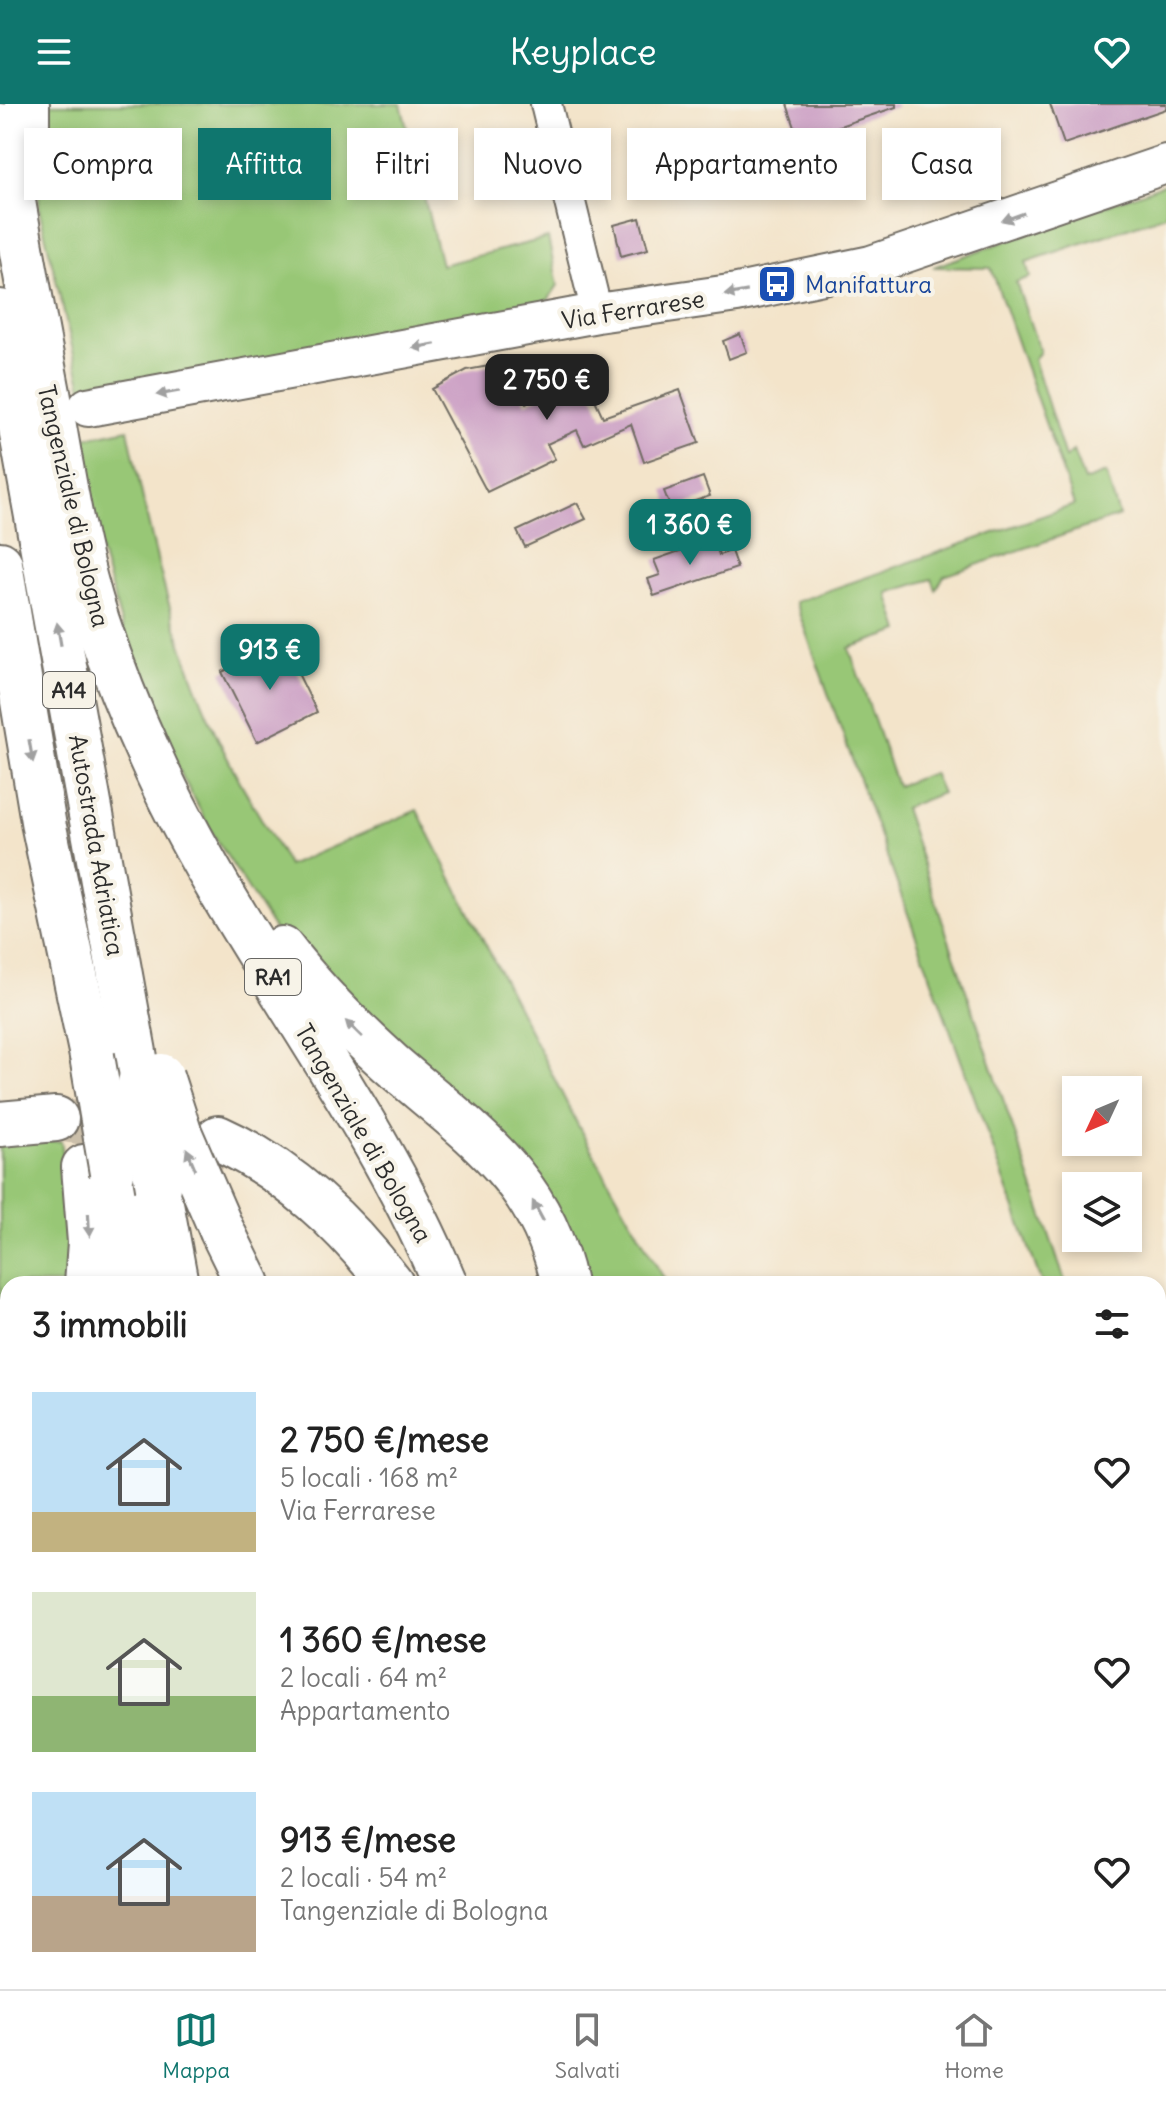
<!DOCTYPE html>
<html lang="it">
<meta charset="utf-8">
<style>
:root{--surface:#fff;--page:#f2f2f2;--text:#222;--muted:#767676;--line:#e0e0e0;--accent:#0f766e}
body{margin:0;font-family:Delius,sans-serif;background:var(--page);color:var(--text);height:100vh;display:flex;flex-direction:column;font-size:30px;white-space:nowrap}
*{box-sizing:border-box;margin:0}
p{font-size:26px;color:var(--muted)}
.icon{flex:none;width:44px;height:44px;fill:none;stroke:currentColor;stroke-width:2;stroke-linecap:round;stroke-linejoin:round}
.map{position:relative;flex:1;overflow:hidden}
.details{position:absolute;left:0px;top:1172px;width:1166px;height:714px;display:flex;flex-direction:column;background:var(--surface);border-radius:24px 24px 0 0;box-shadow:0 4px 12px #0003}
.details>*{flex:none}
.top-card{position:absolute;left:24px;top:24px;width:1118px;height:72px;display:flex;gap:16px}
.needle{width:52px;rotate:226deg}
.controls{position:absolute;left:1062px;top:972px;display:grid;gap:16px}
.controls a{display:grid;place-items:center;width:80px;height:80px;border-radius:0px;background:var(--surface);box-shadow:0 4px 12px #0003;font-size:40px}
.price{position:absolute;translate:-50% -68px;padding:0 18px;border-radius:16px;background:var(--accent);color:#fff;font-size:26px;line-height:52px;filter:drop-shadow(0 2px 4px #0008)}
.price::after{content:'';position:absolute;left:50%;top:48px;width:24px;height:18px;margin-left:-12px;background:inherit;clip-path:polygon(0 0,100% 0,50% 100%)}
.price.current{background:#222;color:#fff}
ul{padding:0;list-style:none}
li{display:flex;align-items:center;gap:24px;height:200px;padding:0 32px}
li span{display:grid;place-items:center;flex:none;width:224px;height:160px;border-radius:0px;color:#555}
li>.icon{margin-inline-start:auto}
span .icon{width:96px;height:96px;fill:#fffc;stroke-width:1}
li b{font-size:34px}
h2{display:flex;justify-content:space-between;align-items:center;height:96px;padding:0 32px;font-size:34px}
.pill{padding:0 28px;border-radius:0px;background:var(--surface);box-shadow:0 4px 12px #0003;font-size:28px;line-height:72px}
.pill.current{background:var(--accent);color:#fff}
header{display:flex;justify-content:space-between;align-items:center;height:104px;padding:0 32px;background:var(--accent);color:#fff;font-size:36px;font-weight:600}
.dock{display:flex;justify-content:space-around;align-items:center;height:112px;border-top:2px solid var(--line);background:var(--surface);font-size:22px;color:var(--muted)}
.dock a{display:grid;justify-items:center;gap:4px}
.dock .current{color:var(--accent)}
.map>svg:first-child{display:block}
.green{fill:#98c776;stroke:#627950;stroke-width:2}
.building{fill:#cda3c6}
.lines{fill:none;stroke-linecap:round;stroke-linejoin:round}
.highway-tunnel{stroke:#cbbfaa;stroke-width:44;stroke-dasharray:44 22;stroke-linecap:butt}
.minor-casing{stroke:#716c63;stroke-width:34}
.major-casing{stroke:#716c63;stroke-width:42}
.highway-casing{stroke:#716c63;stroke-width:48}
.minor{stroke:#fff;stroke-width:30}
.major{stroke:#fff;stroke-width:38}
.highway{stroke:#fff;stroke-width:44}
.highway-bridge-casing{stroke:#716c63;stroke-width:48;stroke-linecap:butt}
.highway-bridge{stroke:#fff;stroke-width:44}
.oneway{fill:#a0a0a0}
.labels{text-anchor:middle;dominant-baseline:central;stroke-width:8;stroke-linejoin:round;paint-order:stroke}
.shield{fill:#f7f3e8;stroke:#686764;stroke-width:2}
.shield-label{font-size:22px;font-weight:bold;fill:#2b2b2b}
.transit-label{font-size:24px;fill:#164399;stroke:#f7f3e8;text-anchor:start}
.street-label{font-size:24px;fill:#2b2b2b;stroke:#f7f3e8}
</style>
<header><svg class="icon" aria-label="menu" viewBox="0 0 24 24"><path d="M4 6h16M4 12h16M4 18h16"/></svg>Keyplace<svg class="icon" aria-label="heart" viewBox="0 0 24 24"><path d="M12 20l-8-8c-3-5 5-10 8-4 3-6 11-1 8 4z"/></svg></header>
<div class="map">
<svg width="1166" height="1885" viewBox="0 0 1166 1885">
<rect width="100%" height="100%" fill="#f7f3e8"/>
<filter id="ink" filterUnits="userSpaceOnUse"><feTurbulence type="fractalNoise" baseFrequency=".0125" numOctaves="2"/><feDisplacementMap in="SourceGraphic" scale="16" xChannelSelector="R" yChannelSelector="G"/><feConvolveMatrix kernelMatrix="1 2 1 2 8 2 1 2 1" color-interpolation-filters="sRGB"/></filter>
<filter id="wash" filterUnits="userSpaceOnUse"><feTurbulence type="fractalNoise" baseFrequency=".006" numOctaves="4" result="noise"/><feDisplacementMap in="SourceGraphic" scale="32" xChannelSelector="R" yChannelSelector="G"/><feGaussianBlur stdDeviation="1.8" result="paint"/><feColorMatrix in="noise" values="0 0 0 0 0 0 0 0 0 0 0 0 0 0 0 0 0 1.4 0 .05"/><feComposite in="paint" operator="in"/></filter>
<g filter="url(#wash)">
<rect width="100%" height="100%" fill="#f3e4ca"/>
<!-- green -->
<g class="green">
<path d="M 39,0 L 401,0 L 441,161 L 548,134 L 558,181 L 540,208 L 83,288 L 39,105 Z"/>
<path d="M 1166,80 L 1166,111 L 1026,158 L 1030,173 L 1016,178 L 1040,248 L 1034,255 L 1065,354 L 1073,347 L 1084,377 L 1106,369 L 1119,412 L 944,472 L 936,486 L 932,475 L 888,489 L 900,527 L 849,544 L 897,682 L 933,669 L 942,689 L 904,704 L 1066,1180 L 1042,1180 L 795,498 L 1074,401 L 991,164 L 933,163 Z"/>
<path d="M 128,325 C 151,436 175,549 226,651 C 245,689 268,725 288,762 L 417,706 L 583,1031 L 667,1180 L 572,1180 L 567,1164 L 273,824 L 211,727 L 183,674 L 132,557 L 98,438 L 80,335 Z"/>
<path d="M 32,1037 L 61,1037 L 69,1084 L 70,1180 L 8,1180 L 8,1328 L 0,1336 L 0,1039 Z"/>
<path d="M 8,1363 L 8,1511 L 0,1508 L 0,1370 Z"/>
<path d="M 0,1542 L 8,1546 L 8,1818 L 0,1817 Z"/>
<path d="M 504,1878 L 836,1878 L 840,1885 L 503,1885 Z"/>
</g>
<g id="blocks">
<!-- building -->
<g class="building">
<path d="M 787,0 L 896,0 L 896,3 L 837,23 L 841,37 L 804,50 Z"/>
<path d="M 1050,0 L 1166,0 L 1166,5 L 1064,40 Z"/>
<path d="M 640,114 L 648,145 L 621,152 L 614,121 Z"/>
<path d="M 740,230 L 747,248 L 729,255 L 723,237 Z"/>
<path d="M 505,259 L 526,299 L 585,274 L 603,313 L 680,286 L 699,339 L 644,358 L 631,320 L 584,341 L 577,326 L 547,340 L 555,355 L 487,388 L 432,285 L 467,266 Z"/>
<path d="M 703,373 L 710,392 L 671,405 L 664,387 Z"/>
<path d="M 577,399 L 586,415 L 525,443 L 517,427 Z"/>
<path d="M 714,435 L 719,451 L 731,447 L 737,464 L 654,492 L 648,475 L 660,471 L 654,456 Z"/>
<path d="M 283,539 L 317,608 L 257,638 L 222,568 Z"/>
</g>
</g>
</g>
<g filter="url(#ink)">
<use href="#blocks" fill-opacity="0" stroke="#716c63" stroke-width="2"/>
<g class="lines">
<!-- highway-tunnel -->
<path class="highway-tunnel" d="M 56,1015 C 116,1023 182,1033 233,1067"/>
<defs>
<g id="minor">
<path d="M 546,0 L 597,209"/>
<path d="M 1158,1515 L 1166,1512"/>
</g>
<path id="major" d="M 88,303 L 597,209 L 737,189 L 871,161 L 1166,60"/>
<g id="highway">
<path d="M 0,22 C 15,111 31,200 48,289 C 62,365 73,444 97,517 C 112,563 130,609 150,652 C 232,836 368,993 445,1180"/>
<path d="M 27,68 L 27,0"/>
<path d="M 0,208 L 137,965"/>
<path d="M 0,460 L 44,723 L 92,952"/>
<path d="M 282,845 C 314,887 352,925 391,960 C 469,1028 541,1072 564,1180"/>
<path d="M 0,1020 L 56,1015"/>
<path d="M 218,1034 C 287,1065 346,1120 391,1180"/>
<path d="M 84,1063 L 90,1138 L 87,1180"/>
<path d="M 112,1069 L 133,1180"/>
<path d="M 158,1083 L 176,1180"/>
<path d="M 222,1127 L 248,1180"/>
<path d="M 0,1357 L 8,1348"/>
<path d="M 0,1523 L 8,1526"/>
<path d="M 0,1688 L 8,1700"/>
<path d="M 0,1854 L 8,1854"/>
<path d="M 127,1878 L 131,1885"/>
<path d="M 258,1878 L 260,1885"/>
<path d="M 325,1878 L 327,1885"/>
<path d="M 451,1885 L 451,1878"/>
</g>
</defs>
<!-- minor casing -->
<use href="#minor" class="minor-casing"/>
<!-- major casing -->
<use href="#major" class="major-casing"/>
<!-- highway casing -->
<use href="#highway" class="highway-casing"/>
<!-- minor -->
<use href="#minor" class="minor"/>
<!-- major -->
<use href="#major" class="major"/>
<!-- highway -->
<use href="#highway" class="highway"/>
<defs>
<g id="highway-bridge">
<path d="M 92,952 L 112,1069"/>
<path d="M 161,972 L 179,1028 L 222,1127"/>
<path d="M 140,979 L 158,1083"/>
</g>
</defs>
<!-- highway-bridge casing -->
<use href="#highway-bridge" class="highway-bridge-casing"/>
<!-- highway-bridge -->
<use href="#highway-bridge" class="highway-bridge"/>
</g>
<!-- one-way arrows -->
<defs><path id="oneway-solid" d="M-6-.8H1V-3.2L6.5 0L1 3.2V.8H-6Z" transform="scale(2)"/></defs>
<g class="oneway">
<use href="#oneway-solid" transform="translate(1013 113) rotate(161)"/>
<use href="#oneway-solid" transform="translate(736 189) rotate(170)"/>
<use href="#oneway-solid" transform="translate(424 242) rotate(169)"/>
<use href="#oneway-solid" transform="translate(168 289) rotate(170)"/>
<use href="#oneway-solid" transform="translate(59 530) rotate(-100)"/>
<use href="#oneway-solid" transform="translate(31 647) rotate(80)"/>
<use href="#oneway-solid" transform="translate(354 925) rotate(-136)"/>
<use href="#oneway-solid" transform="translate(191 1055) rotate(-113)"/>
<use href="#oneway-solid" transform="translate(538 1107) rotate(-118)"/>
<use href="#oneway-solid" transform="translate(89 1121) rotate(87)"/>
</g>
</g>
<!-- icons -->
<defs>
<symbol id="bus-square" viewBox="-11 -11 22 22"><rect x="-9" y="-9" width="18" height="18" rx="4" fill="#1a4fb4" stroke="#f7f3e8"/><path d="M-5-6H5V4H4V6H2V4H-2V6H-4V4H-5ZM-3.5-4V0h7V-4ZM-3.5 1.2v1.5H-2V1.2ZM2 1.2v1.5H3.5V1.2Z" fill="#fff"/></symbol>
</defs>
<g fill-rule="evenodd">
<use href="#bus-square" x="755" y="158" width="44" height="44"/>
</g>
<g class="labels">
<!-- shield labels -->
<g class="shield">
<rect x="43" y="568" width="52" height="36" rx="6"/>
<rect x="245" y="855" width="56" height="36" rx="6"/>
</g>
<g class="shield-label">
<text x="69" y="586">A14</text>
<text x="273" y="873">RA1</text>
</g>
<!-- transit labels -->
<g class="transit-label">
<text x="805" y="180">Manifattura</text>
</g>
<!-- street labels -->
<g class="street-label">
<text transform="translate(633 205) rotate(-9)">Via Ferrarese</text>
<text transform="translate(74 402) rotate(77)">Tangenziale di Bologna</text>
<text transform="translate(97 741) rotate(80)">Autostrada Adriatica</text>
<text transform="translate(364 1029) rotate(60)">Tangenziale di Bologna</text>
</g>
</g>
</svg>
<div class="controls">
<a><svg class="needle" viewBox="-14 -14 28 28"><path d="M0-13l5 13h-10z" fill="#e53935"/><path d="M0 13l5-13h-10z" fill="#767676"/></svg></a>
<a><svg class="icon" aria-label="layers" viewBox="0 0 24 24"><path d="M12 4l9 5-9 5-9-5zM3 14l9 5 9-5"/></svg></a>
</div>
<b class="price current" style="left:547px;top:318px">2 750 €</b>
<b class="price" style="left:690px;top:463px">1 360 €</b>
<b class="price" style="left:270px;top:588px">913 €</b>
<div class="top-card">
<a class="pill">Compra</a>
<a class="pill current">Affitta</a>
<a class="pill">Filtri</a>
<a class="pill">Nuovo</a>
<a class="pill">Appartamento</a>
<a class="pill">Casa</a>
</div>
<section class="details">
<h2>3 immobili<svg class="icon" aria-label="filters" viewBox="0 0 24 24"><path d="M4 7h16M4 17h16"/><circle cx="9" cy="7" r="2"/><circle cx="15" cy="17" r="2"/></svg></h2>
<ul>
<li><span style="background:linear-gradient(#bfe0f5 75%,#c2b280 0)"><svg class="icon" aria-label="home" viewBox="0 0 24 24"><path d="M3 11l9-7 9 7M6 9v11h12V9"/></svg></span><div><b>2 750 €/mese</b><p>5 locali · 168 m²</p><p>Via Ferrarese</p></div><svg class="icon" aria-label="heart" viewBox="0 0 24 24"><path d="M12 20l-8-8c-3-5 5-10 8-4 3-6 11-1 8 4z"/></svg></li>
<li><span style="background:linear-gradient(#dfe7d0 65%,#8fb573 0)"><svg class="icon" aria-label="home" viewBox="0 0 24 24"><path d="M3 11l9-7 9 7M6 9v11h12V9"/></svg></span><div><b>1 360 €/mese</b><p>2 locali · 64 m²</p><p>Appartamento</p></div><svg class="icon" aria-label="heart" viewBox="0 0 24 24"><path d="M12 20l-8-8c-3-5 5-10 8-4 3-6 11-1 8 4z"/></svg></li>
<li><span style="background:linear-gradient(#bfe0f5 65%,#b9a48a 0)"><svg class="icon" aria-label="home" viewBox="0 0 24 24"><path d="M3 11l9-7 9 7M6 9v11h12V9"/></svg></span><div><b>913 €/mese</b><p>2 locali · 54 m²</p><p>Tangenziale di Bologna</p></div><svg class="icon" aria-label="heart" viewBox="0 0 24 24"><path d="M12 20l-8-8c-3-5 5-10 8-4 3-6 11-1 8 4z"/></svg></li>
</ul>
</section>
</div>
<nav class="dock">
<a class="current"><svg class="icon" aria-label="map" viewBox="0 0 24 24"><path d="M3 6l6-2 6 2 6-2v14l-6 2-6-2-6 2zM9 4v14M15 6v14"/></svg>Mappa</a>
<a><svg class="icon" aria-label="saved" viewBox="0 0 24 24"><path d="M7 4h10v16l-5-4-5 4z"/></svg>Salvati</a>
<a><svg class="icon" aria-label="home" viewBox="0 0 24 24"><path d="M3 11l9-7 9 7M6 9v11h12V9"/></svg>Home</a>
</nav>
